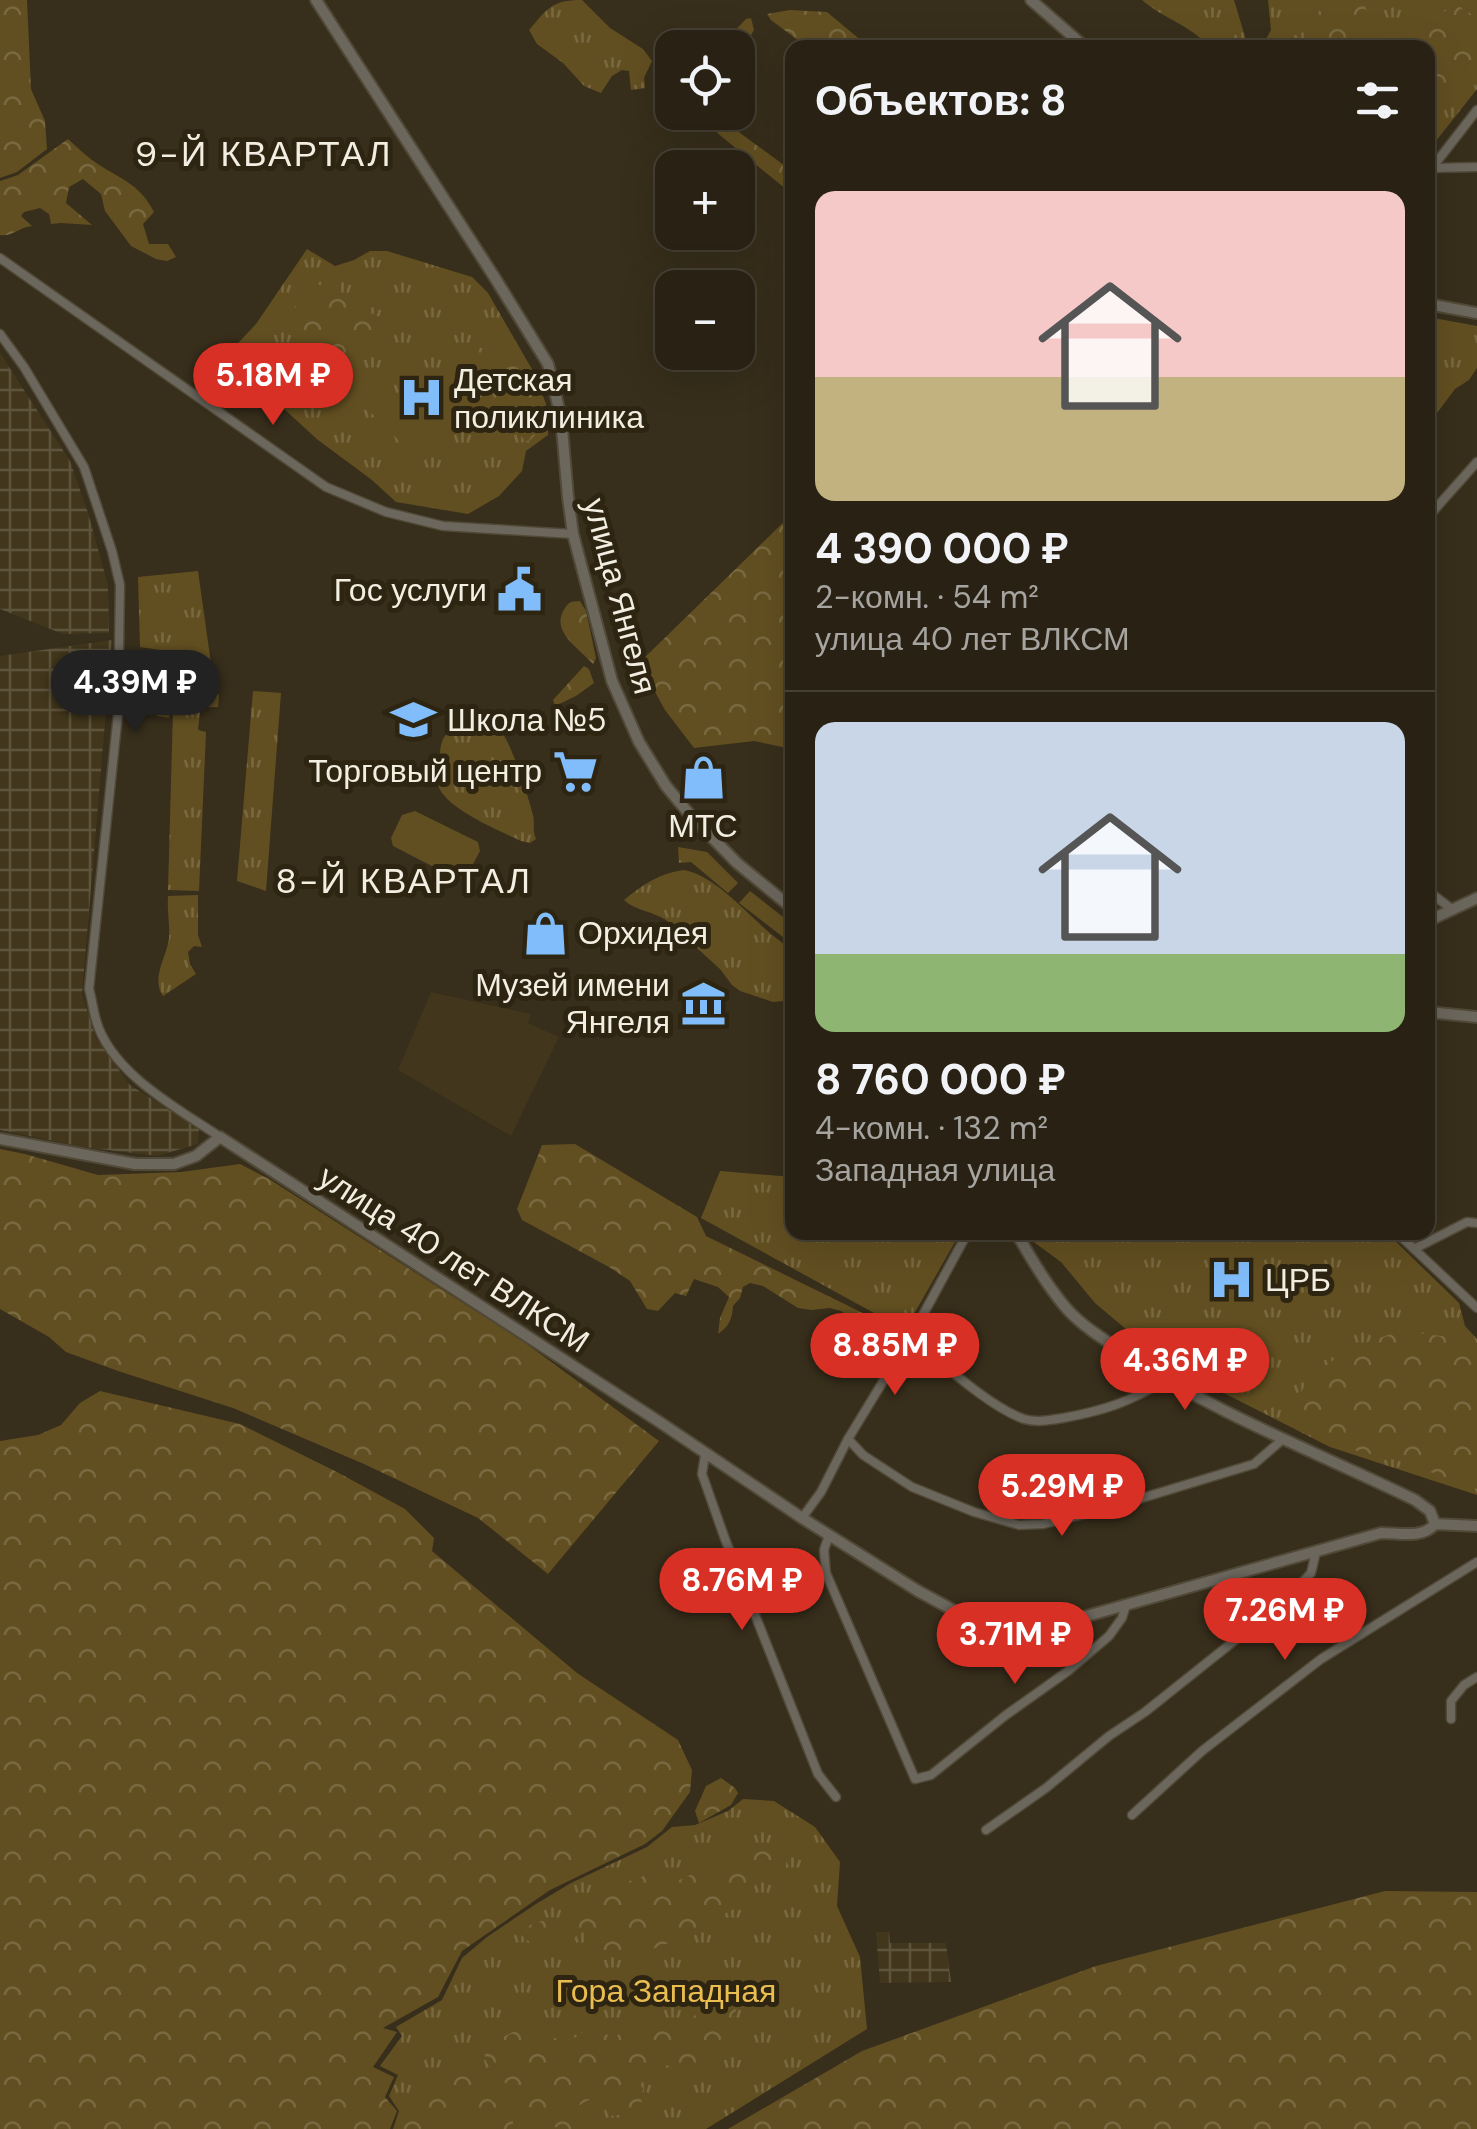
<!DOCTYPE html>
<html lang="ru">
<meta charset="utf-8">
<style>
:root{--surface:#292214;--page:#312a1d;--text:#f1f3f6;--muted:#a5a4a0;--line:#453f34;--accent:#d93025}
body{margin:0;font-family:"DM Sans",sans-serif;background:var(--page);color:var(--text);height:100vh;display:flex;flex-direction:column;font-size:38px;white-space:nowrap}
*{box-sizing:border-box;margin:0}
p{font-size:32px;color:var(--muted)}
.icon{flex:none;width:55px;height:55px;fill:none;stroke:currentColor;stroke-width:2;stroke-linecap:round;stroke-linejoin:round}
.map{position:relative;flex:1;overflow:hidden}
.details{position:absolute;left:785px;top:40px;width:650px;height:1200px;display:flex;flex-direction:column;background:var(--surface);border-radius:20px;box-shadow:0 10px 40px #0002,0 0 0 2px var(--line)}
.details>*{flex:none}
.controls{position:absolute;left:655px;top:30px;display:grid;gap:20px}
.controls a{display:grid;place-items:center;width:100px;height:100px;border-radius:20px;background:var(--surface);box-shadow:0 10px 40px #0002,0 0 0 2px var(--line);font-size:50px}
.price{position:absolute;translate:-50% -85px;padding:0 22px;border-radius:35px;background:var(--accent);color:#fff;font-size:32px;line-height:65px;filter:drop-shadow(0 2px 5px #0008)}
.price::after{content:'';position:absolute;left:50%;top:60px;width:30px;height:22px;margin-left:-15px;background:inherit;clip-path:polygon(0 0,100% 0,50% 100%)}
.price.current{background:#222;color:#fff}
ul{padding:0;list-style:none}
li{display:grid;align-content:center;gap:20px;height:530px;padding:0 30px}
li+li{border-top:2px solid var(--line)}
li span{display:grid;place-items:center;height:310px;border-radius:20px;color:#555}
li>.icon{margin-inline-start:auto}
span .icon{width:180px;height:180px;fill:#fffc;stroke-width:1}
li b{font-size:42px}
h2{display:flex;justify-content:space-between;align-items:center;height:120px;padding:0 30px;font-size:42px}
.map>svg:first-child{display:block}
.built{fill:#42371c}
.industrial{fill:url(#industrial-grid)}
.grass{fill:url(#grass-tufts)}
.forest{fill:url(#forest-crowns)}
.pitch{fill:#624f21}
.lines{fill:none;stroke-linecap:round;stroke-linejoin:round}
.minor-casing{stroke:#514937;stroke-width:11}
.tertiary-casing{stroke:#514937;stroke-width:14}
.minor{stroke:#6b675d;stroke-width:8}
.tertiary{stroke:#6b675d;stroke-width:10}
.labels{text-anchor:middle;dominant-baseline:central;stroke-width:10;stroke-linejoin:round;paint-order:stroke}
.poi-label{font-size:32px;fill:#f3eee2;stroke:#2d2511;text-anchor:start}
.street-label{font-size:32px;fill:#f3eee2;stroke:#2d2511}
.park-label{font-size:32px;fill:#eabd50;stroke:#2d2511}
.neighbourhood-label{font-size:35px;letter-spacing:2.5px;fill:#f3eee2;stroke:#2d2511}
</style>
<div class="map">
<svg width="1477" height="2129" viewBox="0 0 1477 2129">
<defs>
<pattern id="industrial-grid" width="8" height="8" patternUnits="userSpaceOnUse" patternTransform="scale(2.5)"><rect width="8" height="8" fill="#42371c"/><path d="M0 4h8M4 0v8" fill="none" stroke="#5e543d"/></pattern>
<pattern id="grass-tufts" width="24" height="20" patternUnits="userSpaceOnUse" patternTransform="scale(2.5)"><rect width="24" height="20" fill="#624f21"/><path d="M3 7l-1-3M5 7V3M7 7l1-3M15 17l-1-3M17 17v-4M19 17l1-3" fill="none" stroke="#796941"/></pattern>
<pattern id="forest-crowns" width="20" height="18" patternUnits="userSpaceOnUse" patternTransform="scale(2.5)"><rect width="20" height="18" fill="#624f21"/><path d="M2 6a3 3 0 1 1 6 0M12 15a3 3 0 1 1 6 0" fill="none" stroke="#796941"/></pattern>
</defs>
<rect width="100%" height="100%" fill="#372e1b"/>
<!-- built -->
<path class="built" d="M 431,992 L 531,1014 L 528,1023 L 559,1037 L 511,1136 L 398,1070 Z"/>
<!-- industrial -->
<g class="industrial">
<path d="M 0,353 L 70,461 L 88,513 L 108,585 L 109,633 L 63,634 L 0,609 Z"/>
<path d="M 112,640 L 82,994 L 96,1038 L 130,1085 L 199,1129 L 198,1144 L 157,1156 L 83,1147 L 0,1130 L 0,656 Z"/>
<path d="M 876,1932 L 889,1932 L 890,1943 L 946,1943 L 951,1982 L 880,1983 Z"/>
</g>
<!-- grass -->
<g class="grass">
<path d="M 582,0 L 610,28 L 643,49 L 652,61 L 644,78 L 645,88 L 631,90 L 629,71 L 622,70 L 612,76 L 601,93 L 584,86 L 563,63 L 537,44 L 529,30 C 548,8 552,0 582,0 Z"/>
<path d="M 1142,0 L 1234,0 L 1246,40 L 1240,47 L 1209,47 C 1191,25 1165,20 1142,0 Z"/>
<path d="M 1268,0 L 1477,0 L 1477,89 L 1428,151 L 1428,48 L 1261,48 L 1271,30 Z"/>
<path d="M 307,249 L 335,266 L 354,260 L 370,251 L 387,251 L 472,277 L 488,293 L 533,371 L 546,404 L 548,435 L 526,451 L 522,471 L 499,496 L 468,514 L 396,502 L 372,480 L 318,440 L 226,356 L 256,324 Z"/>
<path d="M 1428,317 L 1477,326 L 1477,368 L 1469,380 L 1455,389 L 1428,425 Z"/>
<path d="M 198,571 L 214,685 L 163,694 L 160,650 L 140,647 L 138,577 Z"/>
<path d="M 207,691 L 214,691 L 219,695 L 218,707 L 171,708 L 169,718 L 157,716 L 155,713 L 159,700 Z"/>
<path d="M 253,691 L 281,693 L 266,891 L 237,881 Z"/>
<path d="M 140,693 L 148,694 L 154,706 L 151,711 L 137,713 L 129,710 L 127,703 L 129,698 Z"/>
<path d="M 173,711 L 200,712 L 198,730 L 206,732 L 199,891 L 168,890 Z"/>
<path d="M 470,725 C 480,729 493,727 501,732 C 510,739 530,802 533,815 C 535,824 532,830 536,839 L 530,843 L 521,841 C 500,831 442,807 438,784 C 436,775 439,762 440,753 C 442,731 451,729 470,725 Z"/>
<path d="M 678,847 L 707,852 L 738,883 L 728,893 L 691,862 L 679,863 Z"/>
<path d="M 284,869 L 293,871 L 301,879 L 294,895 L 275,893 L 276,877 Z"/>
<path d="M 684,870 C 722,877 757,929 792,949 L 792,1000 L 773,1002 L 740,991 L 732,985 L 720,969 L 666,920 C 652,911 636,911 624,900 C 642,885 660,873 684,870 Z"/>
<path d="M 750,891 L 792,924 L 792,944 L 739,903 Z"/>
<path d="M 198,895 L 198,935 L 202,947 L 194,946 L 188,952 L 190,964 L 196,974 L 163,996 C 151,978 166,958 169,939 C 170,925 167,911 168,896 Z"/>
<path d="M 720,1171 L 792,1177 L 792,1232 L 960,1233 L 905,1330 L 701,1218 Z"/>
<path d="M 1027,1233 L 1387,1233 L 1459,1303 L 1465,1326 L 1477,1339 L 1477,1495 L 1330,1447 L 1202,1382 L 1152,1351 L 1095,1303 L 1061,1262 L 1031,1240 Z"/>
<path d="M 743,1799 L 774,1801 L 815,1827 L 840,1862 L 837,1906 L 860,1957 L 867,2029 L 706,2129 L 393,2129 L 399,2111 L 389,2096 L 398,2075 L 380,2066 L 402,2036 L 396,2027 L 442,2000 L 462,1958 L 487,1937 L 536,1904 L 571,1883 L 647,1847 L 672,1827 L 695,1825 L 728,1811 Z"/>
</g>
<!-- forest -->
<g class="forest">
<path d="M 0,0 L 27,0 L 31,89 L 45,121 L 47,149 L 17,172 L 0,178 Z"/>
<path d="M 1344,0 L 1362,0 L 1382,45 L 1403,40 L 1451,7 L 1460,7 L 1477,18 C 1477,27 1477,41 1477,50 C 1470,74 1438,90 1428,113 L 1428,48 L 1307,47 L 1305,30 L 1320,10 Z"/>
<path d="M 790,10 L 827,12 L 869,47 L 807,47 L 771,20 L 767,14 Z"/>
<path d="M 751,18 L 754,30 L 738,58 L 738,48 L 719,47 L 746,19 Z"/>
<path d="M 696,113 L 724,113 L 740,133 L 792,171 L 792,194 L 721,136 Z"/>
<path d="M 68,139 C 76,146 84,154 92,160 C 117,178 139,182 154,212 L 143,224 L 149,244 L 168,244 L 176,257 L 167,261 L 156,259 L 131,246 L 105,211 L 101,194 L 83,179 L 69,187 L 66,203 L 92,225 L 61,223 L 51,224 L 49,214 L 40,208 L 24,212 L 21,216 L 32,226 C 20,227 12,237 0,235 L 0,181 L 18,175 Z"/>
<path d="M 332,274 L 339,292 L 355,298 L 371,313 L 388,321 L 392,333 L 386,343 L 355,358 L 350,378 C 357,388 367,391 376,398 C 389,409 420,437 423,453 L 414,453 L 406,448 L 375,416 L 342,392 L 330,394 L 311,406 L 297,394 L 290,391 L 277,397 L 251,373 L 249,367 L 268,344 L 275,343 L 288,357 L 295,353 L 300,325 L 291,313 C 298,301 321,278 332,274 Z"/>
<path d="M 479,347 C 490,352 509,357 516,363 C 535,379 554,426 528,441 L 524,440 L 511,421 L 494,406 L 476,414 L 464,400 L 469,388 L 475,383 C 476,371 471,362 473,350 Z"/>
<path d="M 792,514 L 792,749 L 754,741 L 694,748 L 665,710 L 639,663 Z"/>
<path d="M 580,601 L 586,611 L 596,658 L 593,664 C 579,648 549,631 565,608 C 571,600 571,602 580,601 Z"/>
<path d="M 584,666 L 589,669 L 594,683 L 576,696 L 555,706 L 553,700 Z"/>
<path d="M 575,1144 L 697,1217 L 706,1236 L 879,1321 L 882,1331 L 861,1324 L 841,1311 L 830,1308 L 811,1310 L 798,1308 L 763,1286 L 750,1283 L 743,1287 L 740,1298 L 733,1306 C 732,1320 729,1326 718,1334 L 720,1318 L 729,1297 L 718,1287 L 694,1279 L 686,1296 L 675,1293 L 658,1311 L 647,1309 L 630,1281 L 609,1267 L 522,1220 L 517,1209 L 542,1145 Z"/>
<path d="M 0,1149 L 25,1154 L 98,1175 L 181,1172 L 240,1164 L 269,1179 L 524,1342 L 659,1441 L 548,1574 L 478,1518 L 364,1464 L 233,1408 L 118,1371 L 66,1352 L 49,1337 L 0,1309 Z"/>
<path d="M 1400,1331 L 1450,1337 L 1477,1349 L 1477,1489 L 1403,1462 L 1341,1447 L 1286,1419 L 1309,1378 L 1350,1348 Z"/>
<path d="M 100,1391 L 240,1424 L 337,1472 L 405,1509 L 434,1538 L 432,1551 L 577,1673 L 678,1740 L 692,1770 L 690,1792 L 662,1831 L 645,1844 L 550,1890 L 462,1951 L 438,1997 L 383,2028 L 397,2032 L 373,2067 L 394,2077 L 385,2097 L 397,2111 L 390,2129 L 0,2129 L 0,1441 L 38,1435 L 61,1425 L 80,1403 Z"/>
<path d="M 721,1778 L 735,1788 L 738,1793 L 731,1805 L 699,1823 L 695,1811 L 706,1786 Z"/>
<path d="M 757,1843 L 766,1850 L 783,1847 L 789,1852 L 786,1865 L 773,1876 L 759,1868 L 760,1878 L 754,1887 L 742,1890 L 734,1909 C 706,1923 661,1951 631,1955 C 615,1958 600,1951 585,1945 L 587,1927 L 573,1939 L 528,1941 L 520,1934 L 520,1929 L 541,1921 L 563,1922 L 624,1883 L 652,1873 L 670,1871 L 673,1883 Z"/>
<path d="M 1385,1891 L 1477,1892 L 1477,2129 L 728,2129 L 862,2051 L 1096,1966 Z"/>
<path d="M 720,2001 L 737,2007 C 729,2034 708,2058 686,2075 L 668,2065 L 635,2080 L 643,2088 L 641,2105 L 629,2114 L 609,2116 L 599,2094 L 578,2106 L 589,2125 L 586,2129 C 578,2129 568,2129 561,2129 C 541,2124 501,2078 486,2062 L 485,2055 L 469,2050 L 491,2035 L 503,2037 L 513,2032 L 530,2031 L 545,2037 L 572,2040 L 586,2030 L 599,2029 L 613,2039 L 630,2025 L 655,2032 L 677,2026 Z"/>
<path d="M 462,2059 L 475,2079 L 488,2079 L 491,2100 L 513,2117 L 513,2129 L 474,2129 L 468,2121 L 444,2114 L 439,2125 L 444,2129 L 397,2129 L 407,2107 L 422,2089 L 446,2075 Z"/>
</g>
<!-- pitch -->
<path class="pitch" d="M 415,811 L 478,842 L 480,851 L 466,877 L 455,878 L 393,846 L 391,838 L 402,815 Z"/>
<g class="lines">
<defs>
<g id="minor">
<path d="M 1433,168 L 1477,167"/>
<path d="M 1428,173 L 1477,110"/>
<path d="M 0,258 L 326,487 L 386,512 L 443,526 L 573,534"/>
<path d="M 0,334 L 24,367 L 84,467 L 112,551 L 120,585 L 118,714 L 89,989 C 92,999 93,1010 96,1020 C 111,1073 177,1108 220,1137"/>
<path d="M 1428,517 L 1477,462"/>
<path d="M 1428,891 L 1453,910"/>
<path d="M 1396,1232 L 1477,1308"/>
<path d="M 1414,1249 L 1467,1222 L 1477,1223"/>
<path d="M 910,1337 C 940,1361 989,1407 1024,1419 C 1037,1423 1051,1420 1063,1418 C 1102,1411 1131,1402 1165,1380"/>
<path d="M 848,1439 L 863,1455 L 912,1487 L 974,1512 L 1019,1525 L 1043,1524 L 1106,1509 L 1254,1464 L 1283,1439"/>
<path d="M 705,1455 L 702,1474 L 725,1539 L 818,1774 L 836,1797"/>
<path d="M 802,1518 L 821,1492 L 848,1439 L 918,1324 L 968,1232"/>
<path d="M 829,1535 L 824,1550 L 826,1573 L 915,1779 L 931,1775 L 1006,1715 L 1068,1671 L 1109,1636 L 1122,1618 L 1126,1605"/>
<path d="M 1451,1719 L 1451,1701 L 1464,1685 L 1477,1677"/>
<path d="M 1132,1815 L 1202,1751 L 1321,1659 L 1477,1562"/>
<path d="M 986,1830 L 1046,1788 L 1109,1736 L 1145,1712 L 1288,1598 L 1311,1573 L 1316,1552"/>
</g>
<g id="tertiary">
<path d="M 316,0 L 495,278 L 548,364 L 561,417 L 568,497 L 573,534 L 612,681 L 639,742 L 666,786 L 691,816 L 737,863 L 792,908"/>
<path d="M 1031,0 L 1086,48"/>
<path d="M 1428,304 L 1477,313"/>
<path d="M 1428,921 L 1477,898"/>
<path d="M 1428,1012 L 1477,1017"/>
<path d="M 0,1139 L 135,1164 L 174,1164 L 196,1156 L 220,1137 L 658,1421 L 802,1518 L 918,1591 L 977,1623 L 1010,1629 L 1044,1628 L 1381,1533 C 1399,1533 1423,1539 1435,1524 L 1477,1526"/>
<path d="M 1016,1232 C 1031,1259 1047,1286 1067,1309 C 1083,1327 1108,1342 1128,1355 C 1217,1415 1319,1453 1415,1500 L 1430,1511 L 1435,1524"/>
</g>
</defs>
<!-- minor casing -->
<use href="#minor" class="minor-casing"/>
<!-- tertiary casing -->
<use href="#tertiary" class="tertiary-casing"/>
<!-- minor -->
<use href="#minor" class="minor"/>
<!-- tertiary -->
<use href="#tertiary" class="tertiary"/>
</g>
<!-- icons -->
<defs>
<symbol id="hospital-bare" viewBox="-9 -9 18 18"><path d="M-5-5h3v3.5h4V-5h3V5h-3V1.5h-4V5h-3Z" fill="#81bdfa" stroke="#2d2511" stroke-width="2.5" paint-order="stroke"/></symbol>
<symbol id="civic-bare" viewBox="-9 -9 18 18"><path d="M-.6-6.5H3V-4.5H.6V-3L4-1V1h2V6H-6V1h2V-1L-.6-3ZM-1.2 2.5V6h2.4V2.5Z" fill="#81bdfa" stroke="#2d2511" stroke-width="2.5" paint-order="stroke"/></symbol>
<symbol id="school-bare" viewBox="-9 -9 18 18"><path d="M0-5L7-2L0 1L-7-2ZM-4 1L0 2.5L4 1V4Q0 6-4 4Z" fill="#81bdfa" stroke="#2d2511" stroke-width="2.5" paint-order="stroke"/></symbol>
<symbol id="supermarket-bare" viewBox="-9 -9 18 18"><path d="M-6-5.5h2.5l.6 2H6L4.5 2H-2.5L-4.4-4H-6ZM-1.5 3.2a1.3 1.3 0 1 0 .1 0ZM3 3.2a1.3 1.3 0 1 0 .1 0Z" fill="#81bdfa" stroke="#2d2511" stroke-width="2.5" paint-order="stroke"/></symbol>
<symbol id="shop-bare" viewBox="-9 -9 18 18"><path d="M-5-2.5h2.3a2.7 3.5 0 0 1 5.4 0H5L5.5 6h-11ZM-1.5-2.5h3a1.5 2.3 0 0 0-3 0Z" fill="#81bdfa" stroke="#2d2511" stroke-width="2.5" paint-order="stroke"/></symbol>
<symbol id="museum-bare" viewBox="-9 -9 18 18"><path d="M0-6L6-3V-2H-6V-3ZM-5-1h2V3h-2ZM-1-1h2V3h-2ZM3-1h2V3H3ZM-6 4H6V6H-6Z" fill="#81bdfa" stroke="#2d2511" stroke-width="2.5" paint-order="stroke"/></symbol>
</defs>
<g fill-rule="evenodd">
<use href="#hospital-bare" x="390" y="366" width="63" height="63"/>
<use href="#civic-bare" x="488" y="558" width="63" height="63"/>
<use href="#school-bare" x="382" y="688" width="63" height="63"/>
<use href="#supermarket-bare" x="544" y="740" width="63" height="63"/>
<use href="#shop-bare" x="672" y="746" width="63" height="63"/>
<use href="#shop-bare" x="514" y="902" width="63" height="63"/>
<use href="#museum-bare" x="672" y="972" width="63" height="63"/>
<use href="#hospital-bare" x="1200" y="1248" width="63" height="63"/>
</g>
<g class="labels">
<!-- poi labels -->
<g class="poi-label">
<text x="454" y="380">Детская<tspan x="454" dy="37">поликлиника</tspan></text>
<text x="487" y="590" text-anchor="end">Гос услуги</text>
<text x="447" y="720">Школа №5</text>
<text x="542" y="771" text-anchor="end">Торговый центр</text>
<text x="703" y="826" text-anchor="middle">МТС</text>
<text x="578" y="933">Орхидея</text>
<text x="670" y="985" text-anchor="end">Музей имени<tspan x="670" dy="37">Янгеля</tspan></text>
<text x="1265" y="1280">ЦРБ</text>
</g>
<!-- street labels -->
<g class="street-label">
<text transform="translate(620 596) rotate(75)">улица Янгеля</text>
<text transform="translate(454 1259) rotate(33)">улица 40 лет ВЛКСМ</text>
</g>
<!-- park labels -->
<g class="park-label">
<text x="666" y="1991">Гора Западная</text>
</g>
<!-- neighbourhood labels -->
<g class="neighbourhood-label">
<text x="264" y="154">9-Й КВАРТАЛ</text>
<text x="404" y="881">8-Й КВАРТАЛ</text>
</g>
</g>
</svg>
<div class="controls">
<a><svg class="icon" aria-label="locate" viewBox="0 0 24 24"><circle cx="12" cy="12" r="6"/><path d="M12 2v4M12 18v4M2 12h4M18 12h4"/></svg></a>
<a>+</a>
<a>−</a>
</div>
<b class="price" style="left:273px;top:428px">5.18M ₽</b>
<b class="price current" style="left:135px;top:735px">4.39M ₽</b>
<b class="price" style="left:895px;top:1398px">8.85M ₽</b>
<b class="price" style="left:1185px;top:1413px">4.36M ₽</b>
<b class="price" style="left:1062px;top:1539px">5.29M ₽</b>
<b class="price" style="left:742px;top:1633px">8.76M ₽</b>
<b class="price" style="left:1285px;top:1663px">7.26M ₽</b>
<b class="price" style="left:1015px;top:1687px">3.71M ₽</b>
<section class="details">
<h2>Объектов: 8<svg class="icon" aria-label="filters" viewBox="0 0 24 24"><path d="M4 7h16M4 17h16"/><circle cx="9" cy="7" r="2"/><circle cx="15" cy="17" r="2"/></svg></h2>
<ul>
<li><span style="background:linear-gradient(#f6c9c9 60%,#c2b280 0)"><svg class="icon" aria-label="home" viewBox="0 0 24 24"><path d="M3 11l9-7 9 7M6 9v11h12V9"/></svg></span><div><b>4 390 000 ₽</b><p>2-комн. · 54 m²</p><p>улица 40 лет ВЛКСМ</p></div></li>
<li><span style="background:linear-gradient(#c9d6e8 75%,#8fb573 0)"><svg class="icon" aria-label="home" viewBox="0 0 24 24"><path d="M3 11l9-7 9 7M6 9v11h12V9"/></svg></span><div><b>8 760 000 ₽</b><p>4-комн. · 132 m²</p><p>Западная улица</p></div></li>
</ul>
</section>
</div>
